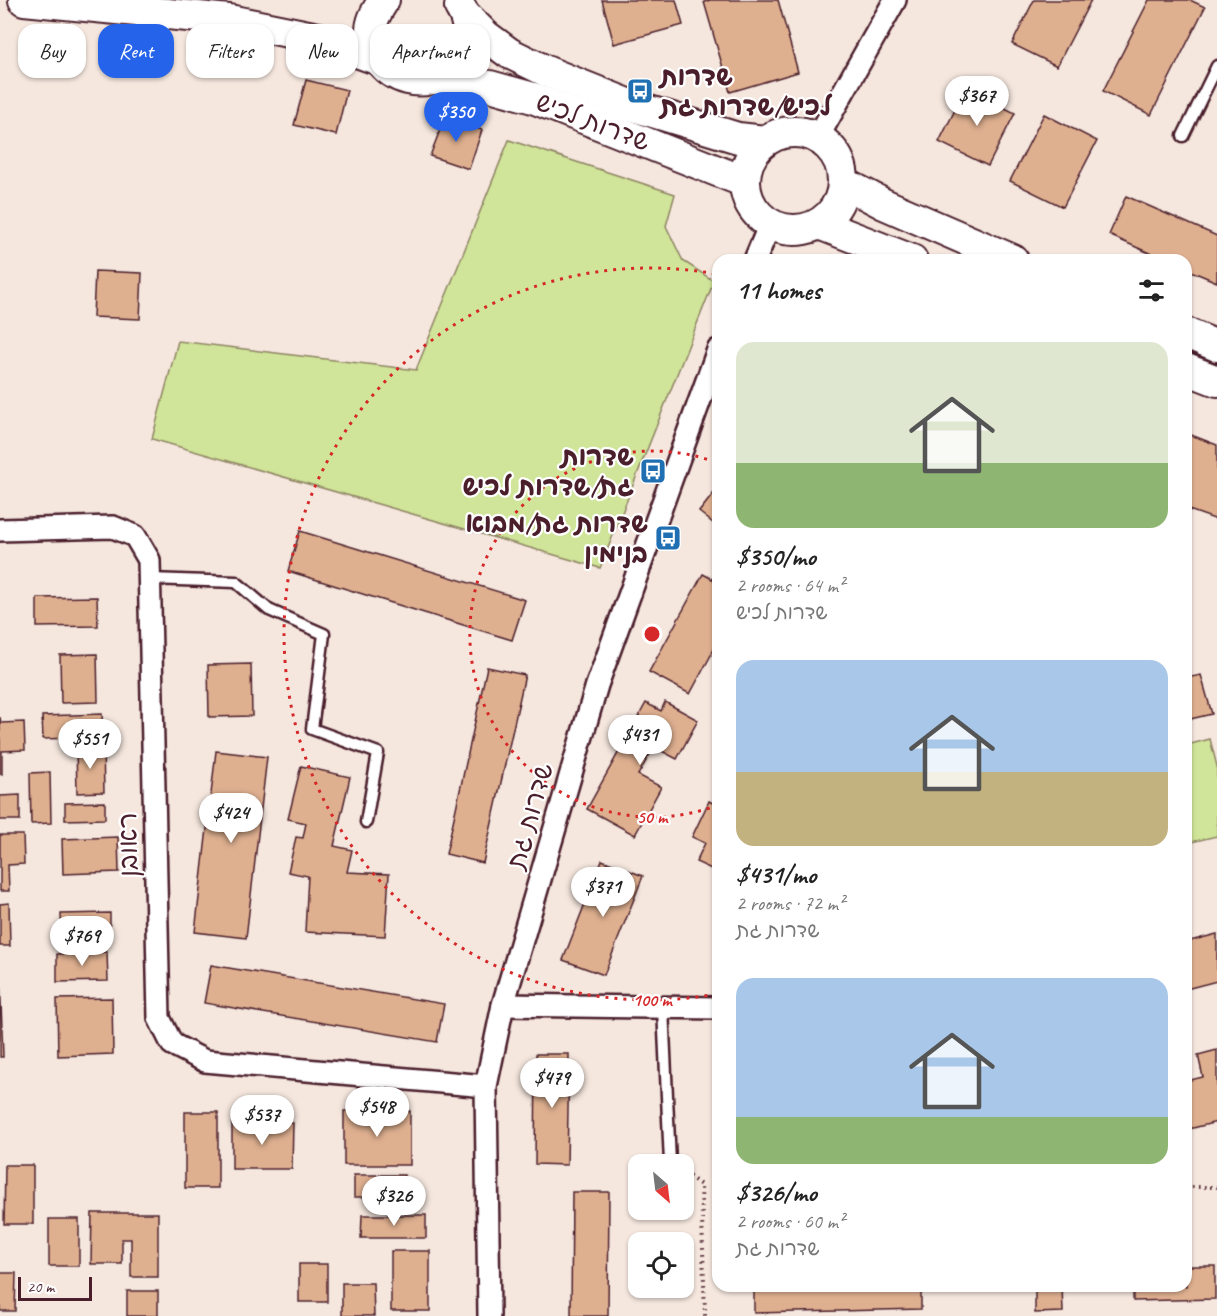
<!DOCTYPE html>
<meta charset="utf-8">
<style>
:root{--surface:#fff;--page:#f2f2f2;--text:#222;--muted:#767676;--accent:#2563eb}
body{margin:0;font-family:Caveat,"Playpen Sans Hebrew",sans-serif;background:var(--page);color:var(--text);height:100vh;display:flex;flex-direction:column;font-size:22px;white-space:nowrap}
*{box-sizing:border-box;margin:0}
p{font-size:20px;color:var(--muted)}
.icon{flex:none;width:33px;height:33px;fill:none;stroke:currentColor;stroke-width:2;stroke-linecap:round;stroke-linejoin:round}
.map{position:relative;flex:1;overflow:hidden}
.drawer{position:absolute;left:712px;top:254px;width:480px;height:1038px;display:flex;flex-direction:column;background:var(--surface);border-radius:18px;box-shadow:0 2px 4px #0004}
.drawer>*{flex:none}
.banner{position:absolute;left:18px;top:24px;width:570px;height:54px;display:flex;gap:12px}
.needle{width:39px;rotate:152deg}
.controls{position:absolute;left:628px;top:1154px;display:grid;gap:12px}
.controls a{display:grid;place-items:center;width:66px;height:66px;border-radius:12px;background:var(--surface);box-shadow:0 2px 4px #0004;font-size:30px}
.scale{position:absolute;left:18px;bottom:15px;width:74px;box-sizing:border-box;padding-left:6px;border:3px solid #4a1f2b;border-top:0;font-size:16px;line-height:21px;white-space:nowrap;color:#4a1f2b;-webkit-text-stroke:4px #fff;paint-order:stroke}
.price{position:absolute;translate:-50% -51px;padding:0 14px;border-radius:21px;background:#fff;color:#222;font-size:20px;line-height:39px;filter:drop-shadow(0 2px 3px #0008)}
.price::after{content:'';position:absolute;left:50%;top:36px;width:18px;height:14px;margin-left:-9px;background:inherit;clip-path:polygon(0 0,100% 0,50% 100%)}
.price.on{background:var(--accent);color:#fff}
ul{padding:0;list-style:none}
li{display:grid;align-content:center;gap:12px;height:318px;padding:0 24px}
li span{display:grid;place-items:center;height:186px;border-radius:18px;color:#555}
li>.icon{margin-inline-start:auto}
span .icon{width:108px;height:108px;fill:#fffc;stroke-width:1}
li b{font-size:26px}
h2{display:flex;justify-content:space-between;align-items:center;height:72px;padding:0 24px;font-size:26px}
.tag{padding:0 21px;border-radius:18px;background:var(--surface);box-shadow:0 2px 4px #0004;font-size:21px;line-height:54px}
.tag.on{background:var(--accent);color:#fff}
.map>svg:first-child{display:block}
.green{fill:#d0e599;stroke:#8d8262;stroke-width:1.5}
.building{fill:#dfb090;stroke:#4a1f2b;stroke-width:1.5}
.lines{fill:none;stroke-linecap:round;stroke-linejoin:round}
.lane-casing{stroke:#4a1f2b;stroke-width:15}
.street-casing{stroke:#4a1f2b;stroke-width:26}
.secondary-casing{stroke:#4a1f2b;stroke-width:34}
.path{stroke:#4a1f2b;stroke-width:4;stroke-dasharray:1.5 4.5;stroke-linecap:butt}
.lane{stroke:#fff;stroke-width:10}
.street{stroke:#fff;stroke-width:21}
.secondary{stroke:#fff;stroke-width:30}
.ring{fill:none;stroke:#d62828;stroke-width:3;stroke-dasharray:3 6}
.labels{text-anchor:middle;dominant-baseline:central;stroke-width:4.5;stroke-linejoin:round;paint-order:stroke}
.poi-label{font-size:26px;font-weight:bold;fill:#4a1f2b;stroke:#fff;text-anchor:end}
.street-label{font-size:26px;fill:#4a1f2b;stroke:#fff}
.centre{fill:#d62828;stroke:#fff;stroke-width:3}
.ring-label{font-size:18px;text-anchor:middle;font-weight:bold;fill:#d62828;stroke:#fff;stroke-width:4.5;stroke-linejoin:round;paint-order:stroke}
</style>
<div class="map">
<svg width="1217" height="1316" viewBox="0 0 1217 1316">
<rect width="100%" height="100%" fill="#f5e7de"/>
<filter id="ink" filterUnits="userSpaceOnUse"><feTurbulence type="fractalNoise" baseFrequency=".0167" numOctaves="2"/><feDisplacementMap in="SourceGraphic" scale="12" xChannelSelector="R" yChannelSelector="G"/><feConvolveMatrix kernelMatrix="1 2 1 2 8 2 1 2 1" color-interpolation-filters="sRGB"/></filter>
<g filter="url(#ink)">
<!-- green -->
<g class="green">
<path d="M 509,140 L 675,194 L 666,226 L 683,261 L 714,281 L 600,568 L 152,439 L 178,341 L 416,370 Z"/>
<path d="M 1210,739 L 1217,766 L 1217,836 L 1187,843 L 1187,745 Z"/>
</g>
<!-- building -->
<g class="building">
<path d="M 602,0 L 676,0 L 683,25 L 614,44 Z"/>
<path d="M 710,0 L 778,0 L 798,72 L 730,92 L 704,2 Z"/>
<path d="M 1034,0 L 1091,0 L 1057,66 L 1012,44 Z"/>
<path d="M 1149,0 L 1190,0 L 1205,7 L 1151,115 L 1103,91 Z"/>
<path d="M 306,80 L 347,90 L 336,135 L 294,125 Z"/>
<path d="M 966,88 L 1015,113 L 988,166 L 939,142 Z"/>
<path d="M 1044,114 L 1097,141 L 1063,207 L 1010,181 Z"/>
<path d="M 445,117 L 482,130 L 469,169 L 430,156 Z"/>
<path d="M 1126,196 L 1217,236 L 1217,282 L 1186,269 L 1186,260 L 1165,260 L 1109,235 Z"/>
<path d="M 95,271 L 142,273 L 140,319 L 93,317 Z"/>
<path d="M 1186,433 L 1217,445 L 1217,520 L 1186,509 Z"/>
<path d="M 718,488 L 718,527 L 699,512 Z"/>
<path d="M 300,531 L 525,600 L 512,640 L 288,571 Z"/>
<path d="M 703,574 L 718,582 L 718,642 L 690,694 L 649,672 Z"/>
<path d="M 97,597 L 98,626 L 37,627 L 37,598 Z"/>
<path d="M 97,654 L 98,702 L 61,703 L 60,655 Z"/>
<path d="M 251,664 L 252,716 L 209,717 L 208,665 Z"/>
<path d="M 487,667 L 525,675 L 483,863 L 446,854 Z"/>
<path d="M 1201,675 L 1212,714 L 1186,720 L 1186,678 Z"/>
<path d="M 665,702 L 698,720 L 677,759 L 654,747 L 638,775 L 661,787 L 635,835 L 587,809 L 646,703 L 661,711 Z"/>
<path d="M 102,714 L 103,737 L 43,739 L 42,716 Z"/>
<path d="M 0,717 L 1,723 L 24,722 L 25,750 L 2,751 L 2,774 L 0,774 Z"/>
<path d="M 76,747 L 103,747 L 104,792 L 77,793 Z"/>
<path d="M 216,751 L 267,757 L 246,938 L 195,932 Z"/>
<path d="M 301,766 L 350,777 L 334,846 L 352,850 L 347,872 L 389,874 L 385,936 L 305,932 L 308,876 L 288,872 L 296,837 L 303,838 L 306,823 L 288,819 Z"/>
<path d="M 50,772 L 51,823 L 31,824 L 30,773 Z"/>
<path d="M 20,795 L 20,820 L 0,820 L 0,796 Z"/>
<path d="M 709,801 L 718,806 L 718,872 L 696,862 L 705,843 L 692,837 Z"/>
<path d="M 105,802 L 105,819 L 65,820 L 65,803 Z"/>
<path d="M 0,835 L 23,835 L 24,864 L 8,865 L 9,891 L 0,891 Z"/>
<path d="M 118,837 L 119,872 L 63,874 L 62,839 Z"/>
<path d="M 602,860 L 643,876 L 604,975 L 563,960 Z"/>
<path d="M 9,903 L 10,946 L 0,946 L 0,904 Z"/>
<path d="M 110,913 L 110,940 L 62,942 L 61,914 Z"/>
<path d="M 1217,934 L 1217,981 L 1186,989 L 1186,942 Z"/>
<path d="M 107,952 L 108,981 L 57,982 L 57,954 Z"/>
<path d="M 211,965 L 444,1004 L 437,1042 L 204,1003 Z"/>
<path d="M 0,974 L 3,1057 L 0,1057 Z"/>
<path d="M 112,998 L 113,1054 L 58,1056 L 57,999 Z"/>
<path d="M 1217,1050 L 1217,1122 L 1189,1129 L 1186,1119 L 1186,1081 L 1203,1077 L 1198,1055 Z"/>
<path d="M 536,1054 L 569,1054 L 567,1165 L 535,1164 Z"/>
<rect x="344" y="1111" width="66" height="54"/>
<rect x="185" y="1112" width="33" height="76"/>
<path d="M 232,1123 L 293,1123 L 292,1169 L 232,1169 Z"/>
<path d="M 5,1165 L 33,1165 L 33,1224 L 4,1224 Z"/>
<path d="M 354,1175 L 404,1175 L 405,1197 L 354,1197 Z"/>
<path d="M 572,1192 L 609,1192 L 608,1316 L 571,1316 Z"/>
<path d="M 92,1213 L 158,1213 L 158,1277 L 131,1277 L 131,1239 L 122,1239 L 122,1264 L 91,1264 Z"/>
<path d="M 362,1215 L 426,1215 L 426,1238 L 361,1238 Z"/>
<rect x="49" y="1219" width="30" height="47"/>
<rect x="391" y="1251" width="39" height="60"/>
<rect x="299" y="1264" width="28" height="38"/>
<path d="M 1186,1266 L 1215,1266 L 1215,1299 L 1133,1301 L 1133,1286 L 1186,1286 Z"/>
<path d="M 0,1273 L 16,1273 L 15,1311 L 0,1311 Z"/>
<path d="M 342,1283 L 373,1283 L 374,1316 L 342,1316 Z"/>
<path d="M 754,1286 L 921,1286 L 921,1309 L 754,1313 Z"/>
<path d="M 971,1286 L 1062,1286 L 1063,1312 L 1035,1313 L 1035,1286 L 971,1287 Z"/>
<rect x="127" y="1291" width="31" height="25"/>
</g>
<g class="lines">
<defs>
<g id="lane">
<path d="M 1183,136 L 1217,66"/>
<path d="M 150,579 L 236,582 L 269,610 L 324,634 L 312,729 L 378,753 L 366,822"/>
<path d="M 663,1008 L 670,1163"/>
</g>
<g id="street">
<path d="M 818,137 L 895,0"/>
<path d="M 755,260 L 770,224"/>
<path d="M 0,530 L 113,527 L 135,536 L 149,560 L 159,1018 L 172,1044 L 205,1061 L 486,1086"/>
<path d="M 503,1005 L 718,1008"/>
<path d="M 489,1316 L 486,1086 L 503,1005 L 597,685 L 718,350"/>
</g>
<g id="secondary">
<path d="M 24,0 L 229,20 L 318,38 L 379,60"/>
<path d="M 384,0 C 378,9 372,18 371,29 C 368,83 441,101 463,51 C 470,37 469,20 460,7"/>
<path d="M 464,14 L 486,36 L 509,53 L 548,72 L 633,106 L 738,138 L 765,141"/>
<path d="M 435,79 L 490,86 L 533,98 L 745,182"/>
<circle cx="794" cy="181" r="49"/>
<path d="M 844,183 L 884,204 L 1013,260"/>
<path d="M 819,224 L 912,260"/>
<path d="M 1186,333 L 1217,346"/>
<path d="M 1186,369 L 1217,381"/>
</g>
</defs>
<!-- lane casing -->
<use href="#lane" class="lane-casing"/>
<!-- street casing -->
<use href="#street" class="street-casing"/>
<!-- secondary casing -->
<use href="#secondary" class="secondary-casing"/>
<!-- path -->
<g class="path">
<path d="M 684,1173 L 701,1185 L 705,1316"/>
<path d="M 1186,1187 L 1217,1187"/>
</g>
<!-- lane -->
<use href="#lane" class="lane"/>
<!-- street -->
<use href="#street" class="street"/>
<!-- secondary -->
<use href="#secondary" class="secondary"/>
</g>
</g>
<!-- distance rings -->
<g class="ring">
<path d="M718 805A183 183 0 1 1 718 463"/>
<path d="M716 994A366 366 0 1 1 716 274"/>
</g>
<!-- icons -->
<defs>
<symbol id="bus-square" viewBox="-11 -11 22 22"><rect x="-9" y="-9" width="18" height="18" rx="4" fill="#1f6fb2" stroke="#fff"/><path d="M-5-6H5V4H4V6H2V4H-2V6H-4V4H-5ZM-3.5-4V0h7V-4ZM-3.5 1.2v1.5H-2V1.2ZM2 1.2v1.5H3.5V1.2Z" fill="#fff"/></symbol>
</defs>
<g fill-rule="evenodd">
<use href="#bus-square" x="625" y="76" width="30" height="30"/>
<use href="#bus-square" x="638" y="456" width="30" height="30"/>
<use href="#bus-square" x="653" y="523" width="30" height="30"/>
</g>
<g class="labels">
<!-- poi labels -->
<g class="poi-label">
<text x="660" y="76" text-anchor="start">שדרות<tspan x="660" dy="30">לכיש/שדרות גת</tspan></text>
<text x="634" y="456">שדרות<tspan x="634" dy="30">גת/שדרות לכיש</tspan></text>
<text x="648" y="523">שדרות גת/מבוא<tspan x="648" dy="30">בנימין</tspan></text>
</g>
<!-- street labels -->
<g class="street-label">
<text transform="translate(593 122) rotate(21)">שדרות לכיש</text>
<text transform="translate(530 816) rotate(-74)">שדרות גת</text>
<text transform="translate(128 845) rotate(-91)">ראובן</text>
</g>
</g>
<circle cx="652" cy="634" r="9" class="centre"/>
<g class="ring-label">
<text x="652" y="823">50 m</text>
<text x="652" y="1006">100 m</text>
</g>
</svg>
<div class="controls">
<a><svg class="needle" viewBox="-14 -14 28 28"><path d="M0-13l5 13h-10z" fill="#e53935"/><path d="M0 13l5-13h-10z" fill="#767676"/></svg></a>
<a><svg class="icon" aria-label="locate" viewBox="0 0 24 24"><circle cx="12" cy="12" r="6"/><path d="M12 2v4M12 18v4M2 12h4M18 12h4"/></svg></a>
</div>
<div class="scale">20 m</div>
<b class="price" style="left:977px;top:127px">$367</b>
<b class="price on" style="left:456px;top:143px">$350</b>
<b class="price" style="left:640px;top:766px">$431</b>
<b class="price" style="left:90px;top:770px">$551</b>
<b class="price" style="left:231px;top:844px">$424</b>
<b class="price" style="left:603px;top:918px">$371</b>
<b class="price" style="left:82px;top:967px">$769</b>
<b class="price" style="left:552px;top:1109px">$479</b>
<b class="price" style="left:377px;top:1138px">$548</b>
<b class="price" style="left:262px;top:1146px">$537</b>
<b class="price" style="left:394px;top:1227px">$326</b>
<div class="banner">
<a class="tag">Buy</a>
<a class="tag on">Rent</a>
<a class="tag">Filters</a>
<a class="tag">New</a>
<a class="tag">Apartment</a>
</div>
<section class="drawer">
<h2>11 homes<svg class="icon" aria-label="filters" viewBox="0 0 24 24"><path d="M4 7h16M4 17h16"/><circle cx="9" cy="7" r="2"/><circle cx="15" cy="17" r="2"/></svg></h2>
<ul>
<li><span style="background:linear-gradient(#dfe7d0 65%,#8fb573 0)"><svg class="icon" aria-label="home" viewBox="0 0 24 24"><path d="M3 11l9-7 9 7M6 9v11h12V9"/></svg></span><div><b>$350/mo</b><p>2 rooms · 64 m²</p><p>שדרות לכיש</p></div></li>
<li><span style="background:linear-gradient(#a9c7e8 60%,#c2b280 0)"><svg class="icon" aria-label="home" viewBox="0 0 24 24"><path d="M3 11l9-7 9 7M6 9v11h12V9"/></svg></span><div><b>$431/mo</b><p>2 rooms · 72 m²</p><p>שדרות גת</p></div></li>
<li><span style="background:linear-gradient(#a9c7e8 75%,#8fb573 0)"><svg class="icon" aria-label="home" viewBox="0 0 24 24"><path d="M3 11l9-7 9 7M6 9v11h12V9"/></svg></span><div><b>$326/mo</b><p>2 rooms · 60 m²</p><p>שדרות גת</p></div></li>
</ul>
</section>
</div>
